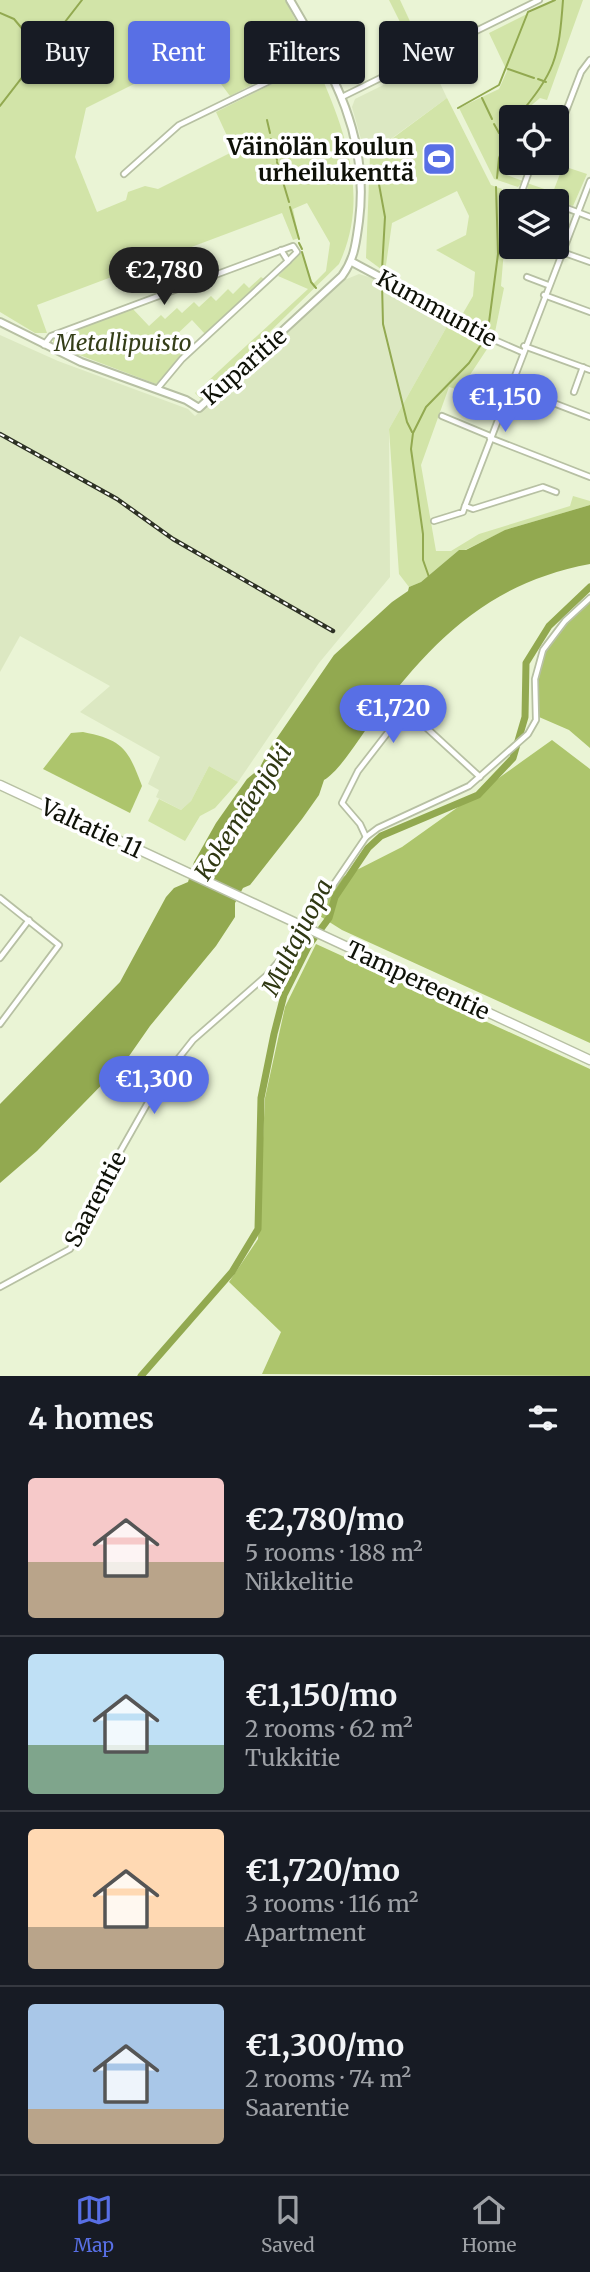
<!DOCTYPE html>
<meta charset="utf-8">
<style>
:root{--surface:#171b24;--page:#242831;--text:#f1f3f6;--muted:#9ea1a6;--line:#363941;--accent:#586fe5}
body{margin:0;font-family:Merriweather,serif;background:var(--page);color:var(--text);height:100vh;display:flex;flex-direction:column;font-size:26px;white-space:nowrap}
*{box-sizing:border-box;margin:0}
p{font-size:23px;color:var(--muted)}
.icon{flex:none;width:38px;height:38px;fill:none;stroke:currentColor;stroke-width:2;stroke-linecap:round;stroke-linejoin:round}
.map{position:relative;height:1376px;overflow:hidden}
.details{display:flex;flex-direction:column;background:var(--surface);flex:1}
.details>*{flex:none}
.banner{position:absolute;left:21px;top:21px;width:550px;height:63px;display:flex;gap:14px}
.fabs{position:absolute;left:499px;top:105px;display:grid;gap:14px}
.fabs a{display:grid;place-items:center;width:70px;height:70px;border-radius:7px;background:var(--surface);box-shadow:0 2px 5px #0004;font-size:35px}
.price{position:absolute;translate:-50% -60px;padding:0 16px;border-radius:24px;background:var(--accent);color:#fff;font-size:23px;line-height:46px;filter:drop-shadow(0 2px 4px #0008)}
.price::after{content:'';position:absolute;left:50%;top:42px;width:21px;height:16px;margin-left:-10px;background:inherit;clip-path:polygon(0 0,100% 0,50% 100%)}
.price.selected{background:#222;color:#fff}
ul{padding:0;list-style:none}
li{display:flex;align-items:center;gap:21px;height:175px;padding:0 28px}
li+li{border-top:2px solid var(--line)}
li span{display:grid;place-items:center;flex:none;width:196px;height:140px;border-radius:7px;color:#555}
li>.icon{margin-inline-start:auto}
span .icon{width:84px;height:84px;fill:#fffc;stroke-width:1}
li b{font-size:30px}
h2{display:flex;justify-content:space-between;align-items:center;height:84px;padding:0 28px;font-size:30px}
.pill{padding:0 24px;border-radius:7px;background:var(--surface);box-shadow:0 2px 5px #0004;font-size:24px;line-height:63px}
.pill.selected{background:var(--accent);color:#fff}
.tab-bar{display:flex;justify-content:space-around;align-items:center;height:98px;border-top:2px solid var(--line);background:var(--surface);font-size:19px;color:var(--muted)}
.tab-bar a{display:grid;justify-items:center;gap:4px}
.tab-bar .selected{color:var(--accent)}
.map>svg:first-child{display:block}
.built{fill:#dce8c2}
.green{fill:#d2e4a8}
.forest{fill:#adc56c}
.water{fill:#92a950}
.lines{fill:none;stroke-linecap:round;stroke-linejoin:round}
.stream{stroke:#92a950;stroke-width:2}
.river{stroke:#92a950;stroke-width:7}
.street-casing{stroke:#b7c0a3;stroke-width:8}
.secondary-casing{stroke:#b7c0a3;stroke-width:10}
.highway-casing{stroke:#b7c0a3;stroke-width:11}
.street{stroke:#fff;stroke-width:4.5}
.secondary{stroke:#fff;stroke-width:6}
.highway{stroke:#fff;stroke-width:8}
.rail-casing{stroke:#2d3124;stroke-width:4.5}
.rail{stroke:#fff;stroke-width:2;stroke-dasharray:5;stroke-linecap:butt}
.labels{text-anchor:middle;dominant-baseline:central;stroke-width:7;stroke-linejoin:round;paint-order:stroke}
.poi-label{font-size:23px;font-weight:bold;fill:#0e1107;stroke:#fff;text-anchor:end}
.street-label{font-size:23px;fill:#0e1107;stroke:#fff}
.park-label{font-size:23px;font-style:italic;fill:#343e18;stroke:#fff}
.water-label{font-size:24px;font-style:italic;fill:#2f3812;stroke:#fff}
</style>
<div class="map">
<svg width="590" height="1376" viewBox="0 0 590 1376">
<rect width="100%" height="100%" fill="#eaf4d5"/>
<!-- built -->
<g class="built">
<path d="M 430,62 L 447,98 L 366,157 L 352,107 L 355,99 Z"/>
<path d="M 359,274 L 372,278 L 450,321 L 389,429 L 390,577 L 319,663 L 238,782 L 209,766 L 191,801 L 181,810 L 156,797 L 159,790 L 148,784 L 160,757 L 80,712 L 110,686 L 20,636 L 0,672 L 0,335 L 58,361 L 188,409 L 195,416 L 342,281 Z"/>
</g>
<!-- green -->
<g class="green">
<path d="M 0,0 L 285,0 L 312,51 L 311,55 L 230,96 L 204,61 L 190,56 L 86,108 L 75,157 L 97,212 L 126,200 L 128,192 L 145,186 L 158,189 L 234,151 L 216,112 L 308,66 L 314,65 L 318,69 C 346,132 370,198 339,264 L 201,399 L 195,393 L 308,289 L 278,276 L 302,252 L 313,284 L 326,271 L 330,243 L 307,203 L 293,209 L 299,238 L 293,240 L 282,213 L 37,305 L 47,333 L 35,333 L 0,312 Z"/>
<path d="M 389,0 L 400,0 L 423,49 L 415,52 Z"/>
<path d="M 555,0 L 583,0 L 547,100 L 540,98 L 527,109 L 524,117 L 511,117 L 511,153 L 504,174 L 523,181 L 518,187 L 494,179 L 459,108 L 499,89 L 507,71 L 489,33 Z"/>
<path d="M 447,98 L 491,185 L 502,189 L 501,211 L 507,214 L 501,286 L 504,288 L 495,332 L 462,315 L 473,296 L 475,272 L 436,250 L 466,235 L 469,216 L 457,191 L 392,223 L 385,272 L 366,258 L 370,155 Z"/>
<path d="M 563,166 L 587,174 L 573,206 L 528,191 L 527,183 L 553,192 Z"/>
<path d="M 261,277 L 264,279 L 205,334 L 192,320 L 174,337 L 181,356 L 156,384 L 53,345 L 53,339 L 61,335 L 132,308 L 149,326 L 161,315 L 165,319 L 177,308 L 182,313 L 194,302 L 199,307 L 211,296 L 216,301 L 228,289 L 233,294 L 244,283 L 249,288 Z"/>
<path d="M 450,321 L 491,343 L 460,390 L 449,387 L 421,465 L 436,551 L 451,551 L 479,534 L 570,506 L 573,496 L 590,501 L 590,505 L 508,529 L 463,551 L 459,550 L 421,582 L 409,587 L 399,574 L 389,429 Z"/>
<path d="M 209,766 L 238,782 L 215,808 L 200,816 L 185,841 L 148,821 L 159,799 L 181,810 L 191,801 Z"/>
</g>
<!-- forest -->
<g class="forest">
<path d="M 590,602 L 590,748 L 569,730 L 539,717 C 536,653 544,645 590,602 Z"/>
<path d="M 83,732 C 123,740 128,749 142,786 L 130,813 L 43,769 L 71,733 Z"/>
<path d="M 552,740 L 590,769 L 590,1043 L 342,930 L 315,913 L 339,879 L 402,847 Z"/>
<path d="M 316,944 L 590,1069 L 590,1376 L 262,1374 L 281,1332 L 229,1282 L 258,1239 L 265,1098 L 285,1007 Z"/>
</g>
<!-- water -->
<path class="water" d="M 590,505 L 590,564 C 489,583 434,639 374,718 C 362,734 340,771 324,780 L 319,795 L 302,819 L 250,885 L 243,888 L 235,903 L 235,917 L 216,946 L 150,1026 L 127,1059 L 37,1151 L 0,1183 L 0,1104 L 120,982 L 166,897 L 174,888 L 188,882 L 194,862 L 216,823 L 247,779 L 259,769 L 270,748 L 334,655 L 392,602 L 408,591 L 409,587 L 421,582 L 459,550 L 466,550 L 505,530 Z"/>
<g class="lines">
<!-- stream -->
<g class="stream">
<path d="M 0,13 L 14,19 L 35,44"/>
<path d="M 508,69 L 534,78"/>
<path d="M 538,79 L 546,82"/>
<path d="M 482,98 L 492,119"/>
<path d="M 0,106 L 82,0"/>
<path d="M 458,108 L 499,85 L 528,12 L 555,0"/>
<path d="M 517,117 C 555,74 559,57 563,0"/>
<path d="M 267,120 L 270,133"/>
<path d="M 494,124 L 499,133"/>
<path d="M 271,139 L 277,160"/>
<path d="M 277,162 L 289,202"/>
<path d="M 376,168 L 385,217 L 382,270"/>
<path d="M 497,178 L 499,158 L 511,127"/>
<path d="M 290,207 L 299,239"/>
<path d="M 299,243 L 302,249"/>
<path d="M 302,252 L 311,282 L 316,288"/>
<path d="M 382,283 L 383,324 L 407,422 L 412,432"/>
<path d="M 488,330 L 498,254 L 496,187"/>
<path d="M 429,577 L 423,560 L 423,534 L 411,449 L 413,433 L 426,407 L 469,363 L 484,340"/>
</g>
<!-- river -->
<path class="river" d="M 141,1376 L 232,1272 L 258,1229 L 261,1098 L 274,1034 L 284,995 L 309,945 L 329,918 L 335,897 L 368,848 L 381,836 L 478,795 L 513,758 L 525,717 L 526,663 L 549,626 L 590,587"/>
<defs>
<g id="street">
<path d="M 342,97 L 539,0"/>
<path d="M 556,119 L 563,119 L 581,72 L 590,60"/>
<path d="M 532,163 L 522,191 L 548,201"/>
<path d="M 124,174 L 179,125 L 321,56"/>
<path d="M 556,204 L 590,217"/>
<path d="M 548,247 L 590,262"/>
<path d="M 380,277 L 483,335 L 522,352"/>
<path d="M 527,277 L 548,285"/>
<path d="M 544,295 L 590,312"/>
<path d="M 44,345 L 51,336 L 293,246 L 297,252 L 288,261"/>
<path d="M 524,346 L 590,370"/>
<path d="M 509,386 L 590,417"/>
<path d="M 157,389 L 182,359 L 288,261 L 281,250"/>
<path d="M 574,392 L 583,367"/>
<path d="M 442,416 L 490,436"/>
<path d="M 490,438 L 590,477"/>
<path d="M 465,506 L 590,181"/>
<path d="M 434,521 L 463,512 L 465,506 L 473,509 L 543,487 L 556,492"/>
<path d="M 366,837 L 360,824 L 342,803 L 358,771 L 406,709 L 480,777"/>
<path d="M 0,898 L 59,945 L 0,1024"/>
<path d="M 0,958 L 29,920"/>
<path d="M 0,1287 L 70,1249 L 95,1196 L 159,1083 L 193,1040 L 266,976 L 291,947 L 366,837 L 378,828 L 469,786 L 528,734 L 536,720 L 535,679 L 543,650 L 565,621 L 590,598"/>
</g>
<g id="secondary">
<path d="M 352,262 L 380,277"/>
<path d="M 0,322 L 81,362 L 186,400 L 199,408 L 342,276 C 355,258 356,242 359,221 C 370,135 332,72 290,0"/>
</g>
<path id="highway" d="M 0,785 L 590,1060"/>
</defs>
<!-- street casing -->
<use href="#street" class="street-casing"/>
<!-- secondary casing -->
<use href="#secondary" class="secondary-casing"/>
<!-- highway casing -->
<use href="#highway" class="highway-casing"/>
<!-- street -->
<use href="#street" class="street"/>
<!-- secondary -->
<use href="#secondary" class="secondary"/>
<!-- highway -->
<use href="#highway" class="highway"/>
<defs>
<path id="rail" d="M 0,434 L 117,499 L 173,539 L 333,631"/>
</defs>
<!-- rail casing -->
<use href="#rail" class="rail-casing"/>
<!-- rail -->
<use href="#rail" class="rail"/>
</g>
<!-- icons -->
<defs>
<symbol id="stadium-square" viewBox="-11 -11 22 22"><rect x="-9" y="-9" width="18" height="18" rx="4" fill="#586fe5" stroke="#fff"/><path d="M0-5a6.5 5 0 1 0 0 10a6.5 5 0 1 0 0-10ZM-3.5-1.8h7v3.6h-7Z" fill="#fff"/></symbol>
</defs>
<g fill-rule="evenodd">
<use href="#stadium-square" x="420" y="140" width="38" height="38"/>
</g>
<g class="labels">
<!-- poi labels -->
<g class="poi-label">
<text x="414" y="146">Väinölän koulun<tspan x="414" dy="26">urheilukenttä</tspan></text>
</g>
<!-- street labels -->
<g class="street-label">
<text transform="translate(437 308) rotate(29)">Kummuntie</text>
<text transform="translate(244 366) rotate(-41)">Kuparitie</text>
<text transform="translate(92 828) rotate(25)">Valtatie 11</text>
<text transform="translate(418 980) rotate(25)">Tampereentie</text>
<text transform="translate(95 1199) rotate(-62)">Saarentie</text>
</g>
<!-- park labels -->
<g class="park-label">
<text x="123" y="342">Metallipuisto</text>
</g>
<!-- water labels -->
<g class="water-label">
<text transform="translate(243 812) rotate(-57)">Kokemäenjoki</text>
<text transform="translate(297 937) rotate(-63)">Multajuopa</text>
</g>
</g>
</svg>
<div class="fabs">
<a><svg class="icon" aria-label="locate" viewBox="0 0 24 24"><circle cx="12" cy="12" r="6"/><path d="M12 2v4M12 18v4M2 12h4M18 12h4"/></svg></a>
<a><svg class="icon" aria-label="layers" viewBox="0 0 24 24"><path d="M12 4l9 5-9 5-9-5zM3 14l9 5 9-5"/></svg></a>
</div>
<b class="price selected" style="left:164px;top:307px">€2,780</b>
<b class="price" style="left:505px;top:434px">€1,150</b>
<b class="price" style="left:393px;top:745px">€1,720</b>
<b class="price" style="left:154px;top:1116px">€1,300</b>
<div class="banner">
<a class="pill">Buy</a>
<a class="pill selected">Rent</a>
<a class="pill">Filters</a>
<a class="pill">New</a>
</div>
</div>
<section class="details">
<h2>4 homes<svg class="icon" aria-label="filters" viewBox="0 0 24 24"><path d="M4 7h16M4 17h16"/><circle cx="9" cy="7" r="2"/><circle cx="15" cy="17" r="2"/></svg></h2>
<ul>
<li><span style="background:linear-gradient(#f6c9c9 60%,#b9a48a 0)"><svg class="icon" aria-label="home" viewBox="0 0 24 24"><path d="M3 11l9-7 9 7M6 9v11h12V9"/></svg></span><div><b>€2,780/mo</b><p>5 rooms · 188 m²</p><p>Nikkelitie</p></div></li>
<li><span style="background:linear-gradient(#bfe0f5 65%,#7fa58c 0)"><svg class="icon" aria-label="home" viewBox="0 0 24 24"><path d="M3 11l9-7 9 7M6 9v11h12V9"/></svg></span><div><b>€1,150/mo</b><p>2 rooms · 62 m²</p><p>Tukkitie</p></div></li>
<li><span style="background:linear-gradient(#ffd9b3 70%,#b9a48a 0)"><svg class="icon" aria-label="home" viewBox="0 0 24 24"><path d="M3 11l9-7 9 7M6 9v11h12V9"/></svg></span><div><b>€1,720/mo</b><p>3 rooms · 116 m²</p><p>Apartment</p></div></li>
<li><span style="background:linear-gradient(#a9c7e8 75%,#b9a48a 0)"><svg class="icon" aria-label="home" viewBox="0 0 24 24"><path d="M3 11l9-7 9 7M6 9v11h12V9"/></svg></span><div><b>€1,300/mo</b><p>2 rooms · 74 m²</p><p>Saarentie</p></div></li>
</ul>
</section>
<nav class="tab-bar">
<a class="selected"><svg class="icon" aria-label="map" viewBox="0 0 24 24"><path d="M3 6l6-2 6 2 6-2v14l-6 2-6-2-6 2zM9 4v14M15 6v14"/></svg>Map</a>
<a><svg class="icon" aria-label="saved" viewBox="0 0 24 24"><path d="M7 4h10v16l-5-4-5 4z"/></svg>Saved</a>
<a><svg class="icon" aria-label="home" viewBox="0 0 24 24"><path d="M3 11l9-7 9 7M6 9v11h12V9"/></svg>Home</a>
</nav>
